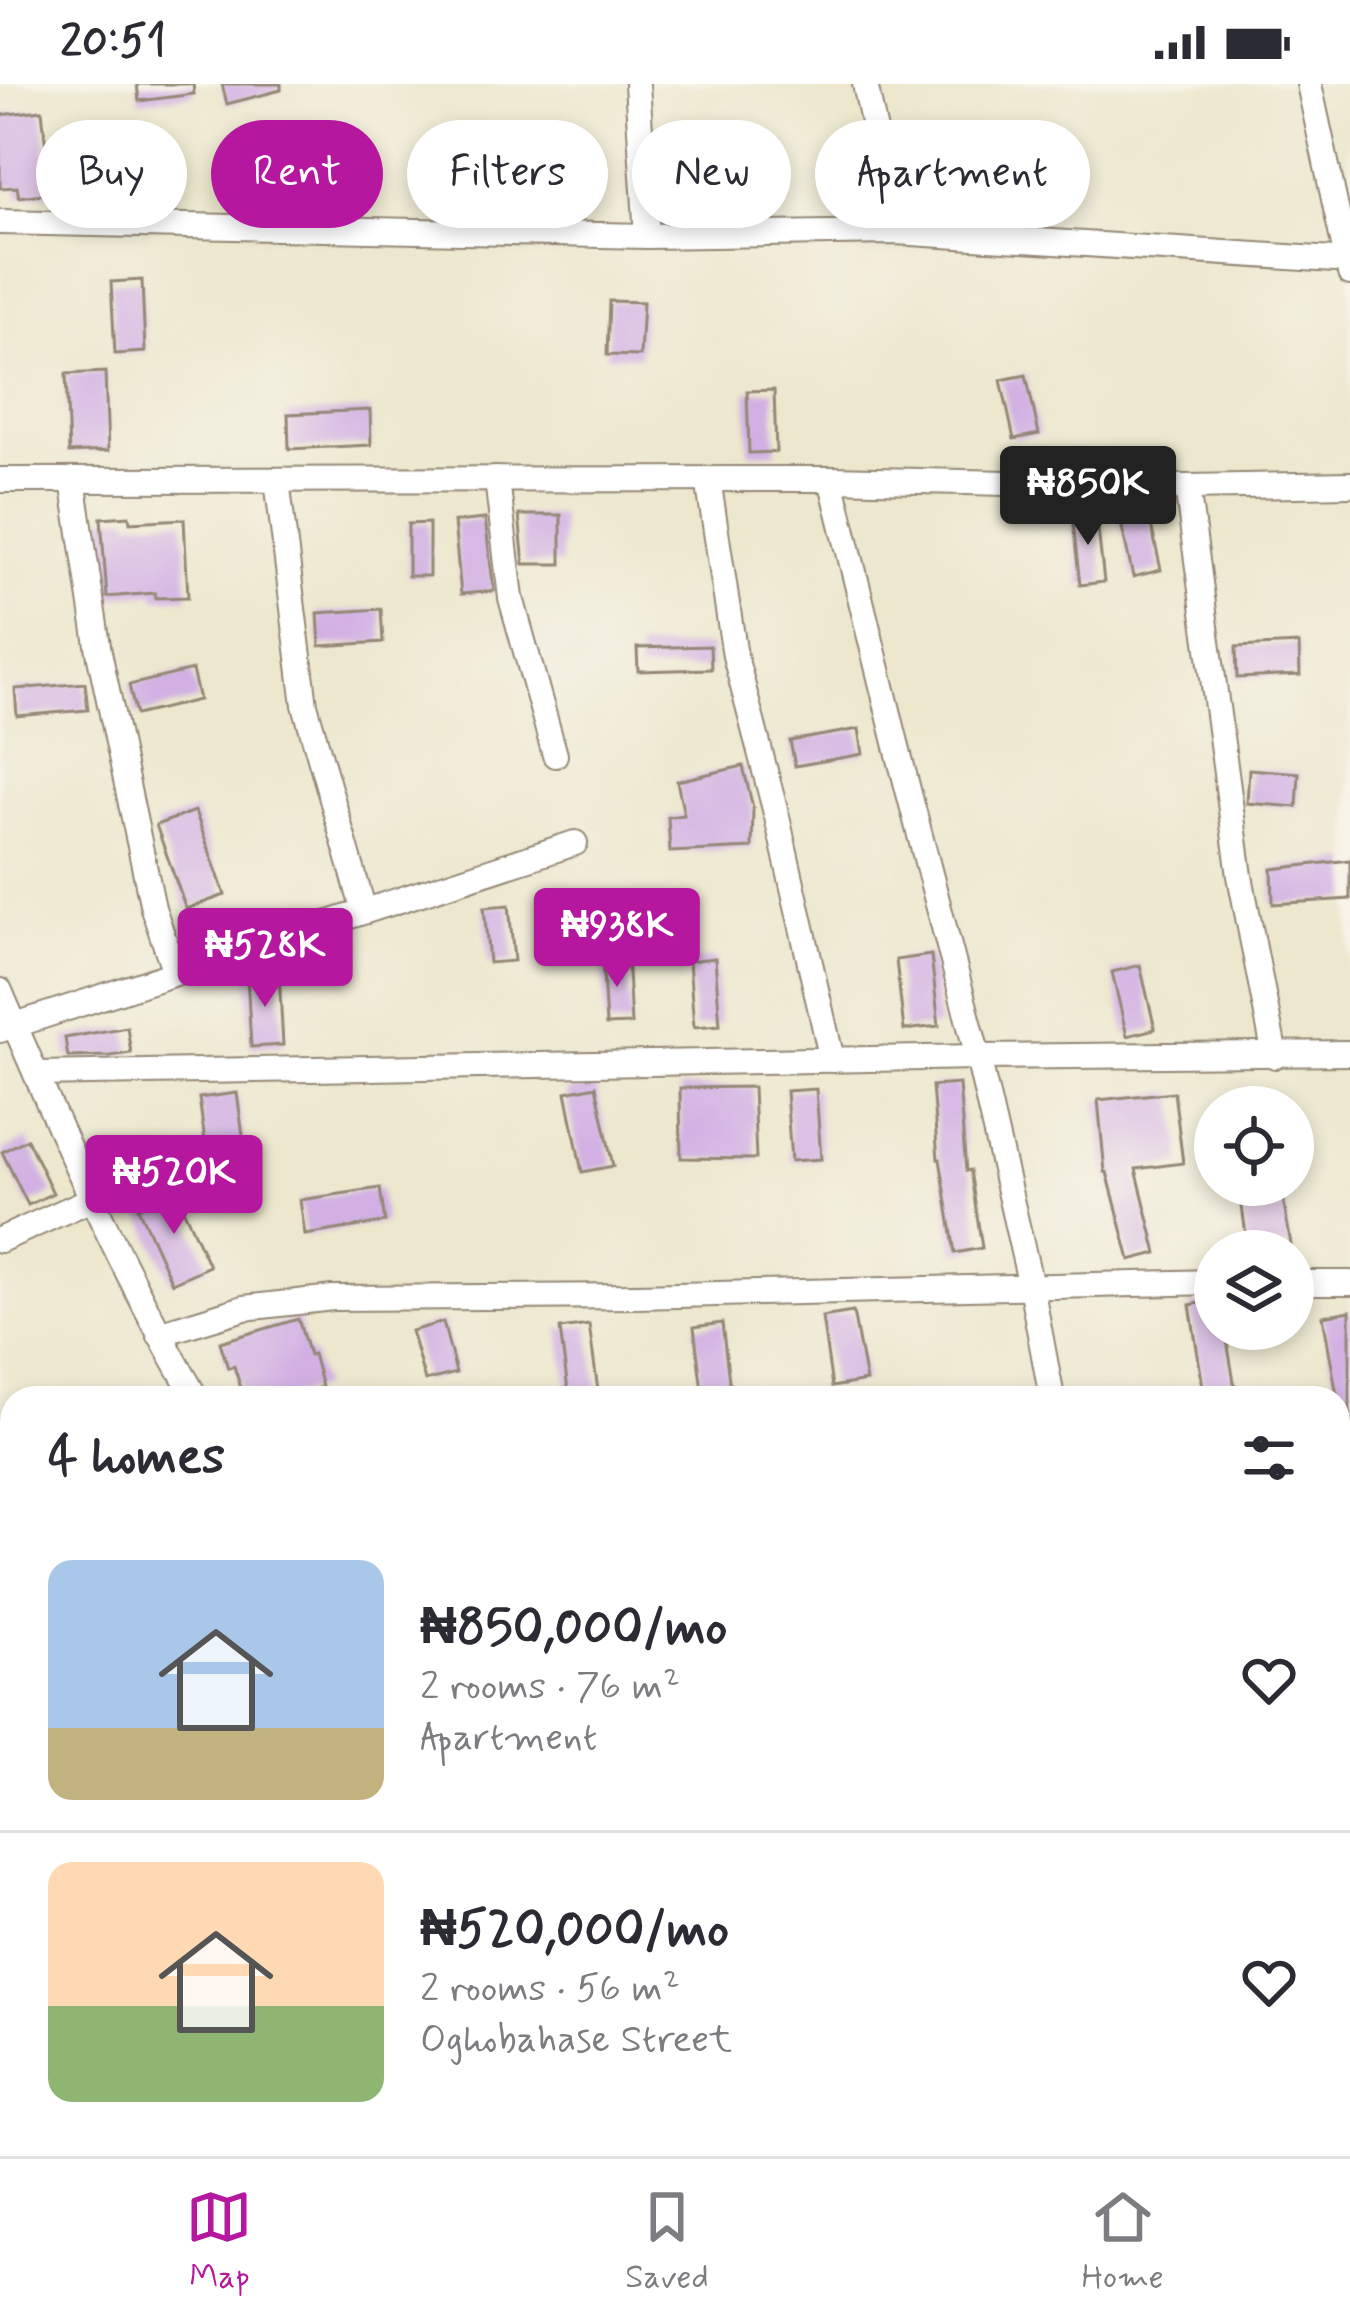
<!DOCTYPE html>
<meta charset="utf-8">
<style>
:root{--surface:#fff;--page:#f7f7f7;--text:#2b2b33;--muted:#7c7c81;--line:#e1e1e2;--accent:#b5179e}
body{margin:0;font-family:Mynerve,sans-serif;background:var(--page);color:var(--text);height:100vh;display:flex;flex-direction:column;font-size:45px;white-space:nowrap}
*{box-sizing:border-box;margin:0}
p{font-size:39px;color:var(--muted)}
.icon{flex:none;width:66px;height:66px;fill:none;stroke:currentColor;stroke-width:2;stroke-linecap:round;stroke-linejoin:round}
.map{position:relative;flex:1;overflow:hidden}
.panel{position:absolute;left:0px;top:1302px;width:1350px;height:771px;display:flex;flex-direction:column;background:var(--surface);border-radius:36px 36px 0 0;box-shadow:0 6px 18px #0003}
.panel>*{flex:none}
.guide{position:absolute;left:36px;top:36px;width:1278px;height:108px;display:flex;gap:24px}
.controls{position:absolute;left:1194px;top:1002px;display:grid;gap:24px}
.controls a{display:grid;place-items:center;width:120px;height:120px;border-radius:50%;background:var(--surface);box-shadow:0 6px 18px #0003;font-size:60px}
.price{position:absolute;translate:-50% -102px;padding:0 27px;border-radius:12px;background:var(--accent);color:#fff;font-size:39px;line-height:78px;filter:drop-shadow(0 3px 6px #0008)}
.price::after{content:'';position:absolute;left:50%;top:72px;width:36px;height:27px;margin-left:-18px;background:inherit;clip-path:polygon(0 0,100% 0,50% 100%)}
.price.current{background:#222;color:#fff}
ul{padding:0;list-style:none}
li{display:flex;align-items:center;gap:36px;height:300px;padding:0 48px}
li+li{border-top:3px solid var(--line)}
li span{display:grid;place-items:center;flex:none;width:336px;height:240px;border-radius:24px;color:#555}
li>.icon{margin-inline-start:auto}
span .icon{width:144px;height:144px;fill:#fffc;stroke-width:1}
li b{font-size:51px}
h2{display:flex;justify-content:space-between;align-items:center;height:144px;padding:0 48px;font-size:51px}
.chip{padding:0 42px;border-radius:54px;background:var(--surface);box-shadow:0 6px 18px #0003;font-size:42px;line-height:108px}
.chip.current{background:var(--accent);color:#fff}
.status{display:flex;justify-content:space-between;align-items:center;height:84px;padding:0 60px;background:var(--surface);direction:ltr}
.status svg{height:33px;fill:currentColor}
.menu{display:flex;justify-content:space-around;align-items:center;height:168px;border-top:3px solid var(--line);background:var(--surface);font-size:33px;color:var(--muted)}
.menu a{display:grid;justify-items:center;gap:6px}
.menu .current{color:var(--accent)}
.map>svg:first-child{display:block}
.building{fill:#d2b0e3}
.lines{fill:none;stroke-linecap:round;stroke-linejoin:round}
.street-casing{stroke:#948876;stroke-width:28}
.street{stroke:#fff;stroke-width:24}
</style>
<div class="status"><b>20:51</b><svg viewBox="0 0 49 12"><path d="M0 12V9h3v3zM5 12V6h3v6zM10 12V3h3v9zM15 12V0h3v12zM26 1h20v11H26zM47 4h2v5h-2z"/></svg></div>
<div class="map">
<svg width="1350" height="2072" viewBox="0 0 1350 2072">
<rect width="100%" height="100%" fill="#f7f3e8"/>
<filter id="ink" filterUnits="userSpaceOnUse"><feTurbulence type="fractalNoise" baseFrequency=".00833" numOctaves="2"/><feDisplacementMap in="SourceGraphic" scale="24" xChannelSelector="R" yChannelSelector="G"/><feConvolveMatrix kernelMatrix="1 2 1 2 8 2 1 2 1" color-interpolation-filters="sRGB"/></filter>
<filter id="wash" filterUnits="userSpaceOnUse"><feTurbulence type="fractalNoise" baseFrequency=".004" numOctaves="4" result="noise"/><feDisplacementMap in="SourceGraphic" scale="48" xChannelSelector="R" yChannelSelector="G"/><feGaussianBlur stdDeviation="2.7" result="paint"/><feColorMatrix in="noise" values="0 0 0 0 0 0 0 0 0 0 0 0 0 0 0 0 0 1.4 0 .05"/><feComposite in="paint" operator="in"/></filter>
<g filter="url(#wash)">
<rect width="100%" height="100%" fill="#ece7cd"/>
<g id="blocks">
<!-- building -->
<g class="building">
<path d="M 137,0 L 193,0 L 194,10 L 139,17 Z"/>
<path d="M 222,0 L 281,0 L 281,6 L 227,20 Z"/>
<path d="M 42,26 L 51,109 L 19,113 L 17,103 L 0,104 L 0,31 Z"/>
<path d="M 142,196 L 145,268 L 115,270 L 111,198 Z"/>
<path d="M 609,217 L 643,218 L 640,272 L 607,271 Z"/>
<path d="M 105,288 L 108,367 L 69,369 L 66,290 Z"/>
<path d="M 1026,291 L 1039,350 L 1014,355 L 1001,296 Z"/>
<path d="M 774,306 L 776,368 L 749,369 L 747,307 Z"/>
<path d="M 370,326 L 371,361 L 289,365 L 288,330 Z"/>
<path d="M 1096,427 L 1104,498 L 1080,501 L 1072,430 Z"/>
<path d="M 1148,427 L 1161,486 L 1133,493 L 1120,434 Z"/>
<path d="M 519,431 L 561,431 L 561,480 L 524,480 Z"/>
<path d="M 129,432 L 130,438 L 184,435 L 188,513 L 155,514 L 155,509 L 107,513 L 101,434 Z"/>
<path d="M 485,435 L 494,507 L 461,510 L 454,438 Z"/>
<path d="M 429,439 L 429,492 L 408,492 L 408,440 Z"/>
<path d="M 381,525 L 383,558 L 320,562 L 318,529 Z"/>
<path d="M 1299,560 L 1300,591 L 1237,594 L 1236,563 Z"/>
<path d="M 710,562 L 711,585 L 638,587 L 637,564 Z"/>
<path d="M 192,586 L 199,616 L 136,631 L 129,601 Z"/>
<path d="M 85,599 L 88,626 L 17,632 L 15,605 Z"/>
<path d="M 859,645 L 863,670 L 795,682 L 790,657 Z"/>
<path d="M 743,682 L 753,724 L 752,764 L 670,768 L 668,733 L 684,731 L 677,697 Z"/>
<path d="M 1249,685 L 1299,689 L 1297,723 L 1247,719 Z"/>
<path d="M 195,727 L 225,811 L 186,825 L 156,741 Z"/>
<path d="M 1350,776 L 1350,815 L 1273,820 L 1272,785 Z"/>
<path d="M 509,821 L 514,877 L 489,879 L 484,823 Z"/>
<path d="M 627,871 L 631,940 L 606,941 L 602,873 Z"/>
<path d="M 931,871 L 939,942 L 904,946 L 896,876 Z"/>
<path d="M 715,874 L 720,941 L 694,943 L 689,877 Z"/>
<path d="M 1140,881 L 1155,945 L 1127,952 L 1112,888 Z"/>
<path d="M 279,889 L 283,961 L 251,963 L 247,891 Z"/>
<path d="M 127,943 L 131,969 L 110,972 L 68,973 L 65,954 Z"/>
<path d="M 959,1000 L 966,1087 L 970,1086 L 982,1164 L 955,1169 L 940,1075 L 938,1075 L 932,1002 Z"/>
<path d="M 596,1002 L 613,1082 L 582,1088 L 566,1008 Z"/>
<path d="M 753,1003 L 756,1075 L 681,1074 L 680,1004 Z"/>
<path d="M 816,1005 L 821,1075 L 791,1077 L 786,1007 Z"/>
<path d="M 1174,1008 L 1183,1079 L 1136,1085 L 1157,1169 L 1130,1176 L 1107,1088 L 1105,1088 L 1098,1016 Z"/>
<path d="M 237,1009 L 248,1087 L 210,1092 L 199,1014 Z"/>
<path d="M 27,1055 L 53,1109 L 28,1121 L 2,1068 Z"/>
<path d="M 1239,1101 L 1281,1101 L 1291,1161 L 1248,1165 Z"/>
<path d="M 380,1104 L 385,1138 L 305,1151 L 300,1116 Z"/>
<path d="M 175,1107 L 209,1182 L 172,1199 L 138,1124 Z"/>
<path d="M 1215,1216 L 1215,1245 L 1225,1245 L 1235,1304 L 1204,1309 L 1190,1221 Z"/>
<path d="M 1350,1227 L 1350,1340 L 1342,1340 L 1323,1232 Z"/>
<path d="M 853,1228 L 866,1297 L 832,1303 L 822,1233 Z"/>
<path d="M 298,1235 L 309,1271 L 313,1270 L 322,1303 L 283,1314 L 244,1314 L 234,1282 L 228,1284 L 220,1258 Z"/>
<path d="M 443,1238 L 456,1289 L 425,1297 L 411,1247 Z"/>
<path d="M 722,1239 L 731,1314 L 703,1314 L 694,1243 Z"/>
<path d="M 589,1241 L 599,1314 L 569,1314 L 560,1245 Z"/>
</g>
</g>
</g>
<g filter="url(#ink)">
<use href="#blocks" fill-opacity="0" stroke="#948876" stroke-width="3"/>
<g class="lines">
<defs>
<g id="street">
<path d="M 637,0 L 647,152"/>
<path d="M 865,0 L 896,148"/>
<path d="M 1309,0 L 1350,189"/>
<path d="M 0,138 L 647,152 L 896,148 L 1350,177"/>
<path d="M 497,395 L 511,514 L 555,671"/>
<path d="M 708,395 L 735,572 L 777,733 L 832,976"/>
<path d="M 831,395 L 900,675 L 978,973 L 1031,1202 L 1052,1314"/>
<path d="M 0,396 L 831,395 L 1187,403 L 1350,400"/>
<path d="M 73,396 L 99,568 L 153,824 L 175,888"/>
<path d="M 277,396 L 305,621 L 364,827"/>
<path d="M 1187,403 L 1240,792 L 1275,972"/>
<path d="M 0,907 C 59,1045 120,1185 196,1314"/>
<path d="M 0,946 L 575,759"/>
<path d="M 36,990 L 978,973 L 1350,969"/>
<path d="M 0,1156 L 94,1114"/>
<path d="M 1293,1199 L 1350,1199"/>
<path d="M 159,1250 L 244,1224 L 333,1214 L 637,1212 L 1215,1198"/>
<path d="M 1338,1409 L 1350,1408"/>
<path d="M 0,1416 L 12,1411"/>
<path d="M 1338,1624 L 1350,1624"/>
<path d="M 0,1667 L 12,1661"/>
<path d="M 1338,1845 L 1350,1845"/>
<path d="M 0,1918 L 12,1913"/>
<path d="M 1338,2044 L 1350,2044"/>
<path d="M 1193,2061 L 1194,2072"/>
<path d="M 431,2070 L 582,2061"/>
<path d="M 194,2072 L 217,2061"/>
</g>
</defs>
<!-- street casing -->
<use href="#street" class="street-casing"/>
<!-- street -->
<use href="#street" class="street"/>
</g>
</g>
</svg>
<div class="controls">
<a><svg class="icon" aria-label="locate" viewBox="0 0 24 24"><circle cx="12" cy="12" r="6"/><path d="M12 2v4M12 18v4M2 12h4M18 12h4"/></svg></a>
<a><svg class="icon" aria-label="layers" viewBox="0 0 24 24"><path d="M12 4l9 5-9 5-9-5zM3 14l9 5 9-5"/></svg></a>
</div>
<b class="price current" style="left:1088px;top:464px">₦850K</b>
<b class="price" style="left:617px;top:906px">₦938K</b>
<b class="price" style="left:265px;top:926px">₦528K</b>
<b class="price" style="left:174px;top:1153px">₦520K</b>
<div class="guide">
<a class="chip">Buy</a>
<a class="chip current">Rent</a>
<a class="chip">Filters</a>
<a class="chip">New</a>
<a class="chip">Apartment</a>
</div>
<section class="panel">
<h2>4 homes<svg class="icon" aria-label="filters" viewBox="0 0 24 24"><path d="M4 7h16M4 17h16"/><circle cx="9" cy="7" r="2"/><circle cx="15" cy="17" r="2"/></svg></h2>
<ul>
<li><span style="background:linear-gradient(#a9c7e8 70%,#c2b280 0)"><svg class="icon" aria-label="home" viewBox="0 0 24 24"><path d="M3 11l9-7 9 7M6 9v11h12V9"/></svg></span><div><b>₦850,000/mo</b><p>2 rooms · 76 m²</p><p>Apartment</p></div><svg class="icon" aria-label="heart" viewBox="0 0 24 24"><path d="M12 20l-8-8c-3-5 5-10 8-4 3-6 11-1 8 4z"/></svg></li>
<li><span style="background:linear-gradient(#ffd9b3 60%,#8fb573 0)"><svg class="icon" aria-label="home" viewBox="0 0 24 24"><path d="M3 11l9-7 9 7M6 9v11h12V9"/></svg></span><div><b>₦520,000/mo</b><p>2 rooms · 56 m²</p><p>Oghobahase Street</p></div><svg class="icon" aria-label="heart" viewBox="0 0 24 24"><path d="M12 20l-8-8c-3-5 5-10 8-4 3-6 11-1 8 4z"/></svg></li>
</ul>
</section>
</div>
<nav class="menu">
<a class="current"><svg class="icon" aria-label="map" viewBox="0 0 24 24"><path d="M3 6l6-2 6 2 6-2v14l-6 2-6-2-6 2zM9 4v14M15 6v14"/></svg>Map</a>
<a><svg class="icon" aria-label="saved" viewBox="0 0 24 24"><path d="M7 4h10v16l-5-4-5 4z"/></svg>Saved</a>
<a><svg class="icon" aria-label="home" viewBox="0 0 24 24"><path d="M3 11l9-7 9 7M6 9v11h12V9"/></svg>Home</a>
</nav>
